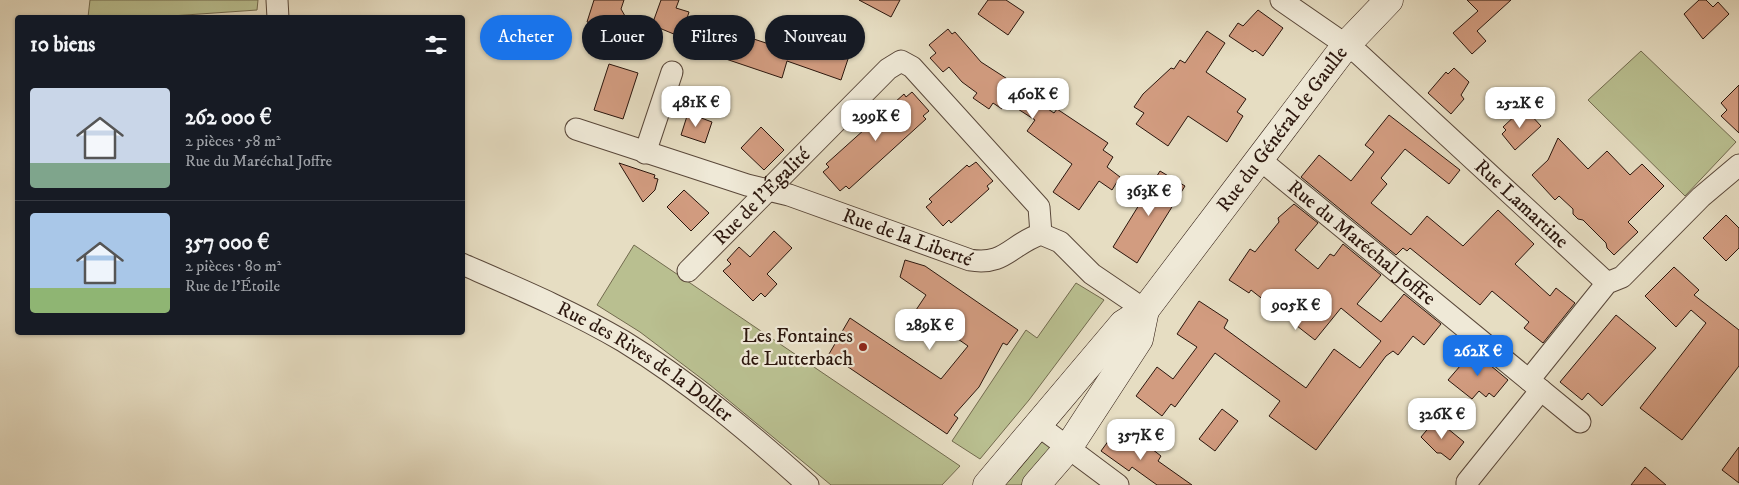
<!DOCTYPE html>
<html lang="fr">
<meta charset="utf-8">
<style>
:root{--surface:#171b24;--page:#20242c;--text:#f1f3f6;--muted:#9ea1a6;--line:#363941;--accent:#1a73e8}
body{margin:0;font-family:"IM FELL DW Pica",serif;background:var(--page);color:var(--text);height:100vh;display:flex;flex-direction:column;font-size:19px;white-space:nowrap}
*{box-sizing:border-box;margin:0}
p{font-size:16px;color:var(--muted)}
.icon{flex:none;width:28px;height:28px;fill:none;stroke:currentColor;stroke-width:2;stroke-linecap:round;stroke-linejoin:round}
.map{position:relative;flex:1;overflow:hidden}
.sheet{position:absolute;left:15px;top:15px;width:450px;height:320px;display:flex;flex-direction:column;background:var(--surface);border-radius:5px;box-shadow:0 1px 4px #0004}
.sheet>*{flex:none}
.top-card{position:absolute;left:480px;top:15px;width:475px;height:45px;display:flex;gap:10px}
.price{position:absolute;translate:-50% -42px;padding:0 11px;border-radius:10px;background:#fff;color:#222;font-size:16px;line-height:32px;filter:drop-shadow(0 1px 2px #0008)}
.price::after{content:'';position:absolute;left:50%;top:30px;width:15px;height:11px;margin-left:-8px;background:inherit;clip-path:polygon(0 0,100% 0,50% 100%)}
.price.active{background:var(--accent);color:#fff}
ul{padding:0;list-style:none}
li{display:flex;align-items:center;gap:15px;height:125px;padding:0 15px}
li+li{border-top:1px solid var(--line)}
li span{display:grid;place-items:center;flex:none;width:140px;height:100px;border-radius:5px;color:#555}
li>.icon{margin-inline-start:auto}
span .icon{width:60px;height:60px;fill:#fffc;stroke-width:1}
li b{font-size:21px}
h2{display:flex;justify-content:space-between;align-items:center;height:60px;padding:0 15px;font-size:21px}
.tag{padding:0 18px;border-radius:22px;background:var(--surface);box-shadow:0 1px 4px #0004;font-size:18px;line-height:45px}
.tag.active{background:var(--accent);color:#fff}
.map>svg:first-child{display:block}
.green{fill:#b9bf90;stroke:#726a4e}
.building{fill:#d29c80;stroke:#2b160d}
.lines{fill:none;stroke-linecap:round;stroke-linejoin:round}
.street-casing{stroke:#5a483a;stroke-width:23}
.secondary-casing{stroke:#2b160d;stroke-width:29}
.street{stroke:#efe9d7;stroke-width:21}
.secondary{stroke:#efe9d7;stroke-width:28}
.poi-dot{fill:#8f2418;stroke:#efe9d7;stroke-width:2}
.labels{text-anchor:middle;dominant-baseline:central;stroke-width:4.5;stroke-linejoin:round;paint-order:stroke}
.street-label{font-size:20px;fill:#2b160d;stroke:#efe9d7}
.poi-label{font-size:20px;fill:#2b160d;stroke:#efe9d7;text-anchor:end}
</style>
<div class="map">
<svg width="1739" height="485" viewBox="0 0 1739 485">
<rect width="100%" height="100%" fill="#e6ddc2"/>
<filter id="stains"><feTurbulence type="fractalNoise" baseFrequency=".004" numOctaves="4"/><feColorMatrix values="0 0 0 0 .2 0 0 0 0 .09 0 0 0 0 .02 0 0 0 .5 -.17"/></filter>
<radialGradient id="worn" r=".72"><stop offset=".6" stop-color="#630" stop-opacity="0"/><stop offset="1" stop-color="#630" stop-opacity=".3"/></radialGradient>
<!-- green -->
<g class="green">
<path d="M 90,0 L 258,0 L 257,10 L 157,17 L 88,17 Z"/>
<path d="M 1641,51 L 1736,142 L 1685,196 L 1588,100 Z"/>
<path d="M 634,245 L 960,466 L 942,485 L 831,485 L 710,385 L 640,332 L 597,305 Z"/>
<path d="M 1076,283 L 1104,300 L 1029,400 L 980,459 L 952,441 L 1026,330 L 1037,338 Z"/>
<path d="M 1039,438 L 1057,451 L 1026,485 L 999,485 Z"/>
</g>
<!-- building -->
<g class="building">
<path d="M 594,0 L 624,0 L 621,9 L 625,16 L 618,19 L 614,30 L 587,22 Z"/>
<path d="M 661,0 L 679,0 L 676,8 L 689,12 L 681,37 L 652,25 Z"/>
<path d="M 859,0 L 900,0 L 891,17 Z"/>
<path d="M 988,0 L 1006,0 L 1024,12 L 1008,35 L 978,14 Z"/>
<path d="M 1467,0 L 1511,0 L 1477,31 L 1486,41 L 1472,54 L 1453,33 L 1478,11 Z"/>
<path d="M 1699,0 L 1706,0 L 1713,7 L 1718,2 L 1729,14 L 1703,39 L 1684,14 Z"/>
<path d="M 1258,10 L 1283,28 L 1263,56 L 1255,50 L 1253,52 L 1229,36 L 1238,23 L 1243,26 Z"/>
<path d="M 723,29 L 769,44 L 771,38 L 818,53 L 820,46 L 849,56 L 841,80 L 787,61 L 782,78 L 714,55 Z"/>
<path d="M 948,29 L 952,34 L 955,32 L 981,62 L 1012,82 L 1010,84 L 1054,113 L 1057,109 L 1108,143 L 1103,150 L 1113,157 L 1107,167 L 1120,177 L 1112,190 L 1099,181 L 1079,210 L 1053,192 L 1072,164 L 1027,131 L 1035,120 L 1007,102 L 1002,109 L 993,103 L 989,109 L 973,98 L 977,93 L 962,82 L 949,67 L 943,72 L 930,58 L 936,53 L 929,45 Z"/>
<path d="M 1207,31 L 1225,43 L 1206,72 L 1246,99 L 1237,112 L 1243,116 L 1227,142 L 1188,116 L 1168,146 L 1136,124 L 1144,113 L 1134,107 L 1143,94 L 1171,68 L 1174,69 L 1180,60 L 1185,63 Z"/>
<path d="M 609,64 L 638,73 L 623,119 L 594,110 Z"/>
<path d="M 1454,68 L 1469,82 L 1461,95 L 1464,99 L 1451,114 L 1428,93 L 1446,72 L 1448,74 Z"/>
<path d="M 1739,85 L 1739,133 L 1721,116 L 1727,110 L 1721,103 Z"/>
<path d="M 912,92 L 929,111 L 923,116 L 926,119 L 849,189 L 846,186 L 840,191 L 823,172 L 829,167 L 826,164 L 904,94 L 906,97 Z"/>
<path d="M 1520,111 L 1525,116 L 1529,113 L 1541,126 L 1515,150 L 1502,134 L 1506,130 L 1503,127 Z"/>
<path d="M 688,113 L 712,122 L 705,143 L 681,135 Z"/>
<path d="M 1389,115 L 1460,170 L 1449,184 L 1405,149 L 1381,178 L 1387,184 L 1371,203 L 1411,235 L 1427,216 L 1463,246 L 1498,210 L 1534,244 L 1515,264 L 1550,296 L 1556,288 L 1575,303 L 1543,343 L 1524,328 L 1529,322 L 1492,291 L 1480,305 L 1410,248 L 1407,251 L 1403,248 L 1396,255 L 1301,177 L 1319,155 L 1351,181 L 1374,152 L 1365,145 Z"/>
<path d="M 761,127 L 784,150 L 764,170 L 741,148 Z"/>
<path d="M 1558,138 L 1588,169 L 1607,151 L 1630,175 L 1642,164 L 1664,186 L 1628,222 L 1638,232 L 1614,255 L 1607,248 L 1606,243 L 1583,220 L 1578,219 L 1573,214 L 1573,209 L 1559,196 L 1555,200 L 1532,175 L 1548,160 Z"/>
<path d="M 976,162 L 993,181 L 987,186 L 989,189 L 951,223 L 949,220 L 943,226 L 926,207 L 932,202 L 929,199 L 967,165 L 969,167 Z"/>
<path d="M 619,163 L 655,175 L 654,178 L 658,179 L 655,190 L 643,202 Z"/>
<path d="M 1160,171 L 1185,186 L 1137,263 L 1113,247 Z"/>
<path d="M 684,190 L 709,213 L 691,231 L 667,207 Z"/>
<path d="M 1294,204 L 1318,223 L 1295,250 L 1318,269 L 1330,254 L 1334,256 L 1343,244 L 1381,275 L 1357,304 L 1381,322 L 1404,294 L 1441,324 L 1424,345 L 1413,336 L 1398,355 L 1393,351 L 1386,356 L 1316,450 L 1269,416 L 1280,401 L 1215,353 L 1175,407 L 1171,404 L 1162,416 L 1136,396 L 1157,367 L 1173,379 L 1197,347 L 1177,334 L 1199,301 L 1228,320 L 1224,328 L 1306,388 L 1334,349 L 1360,368 L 1381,341 L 1341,308 L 1315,340 L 1251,290 L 1249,293 L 1229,280 L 1250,249 L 1255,252 L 1279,222 L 1278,218 Z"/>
<path d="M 1726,215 L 1739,228 L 1739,248 L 1726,261 L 1703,238 Z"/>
<path d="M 774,231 L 792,248 L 767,274 L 777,284 L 765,297 L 761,293 L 753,301 L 723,271 L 731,264 L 727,260 L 739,247 L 750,257 Z"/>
<path d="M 905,260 L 925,266 L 1018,330 L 1007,345 L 1003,343 L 979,387 L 954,415 L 958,418 L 947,434 L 829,354 L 850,318 L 941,379 L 968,346 L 916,310 L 926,295 L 900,277 Z"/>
<path d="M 1674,267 L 1699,290 L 1694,295 L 1739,330 L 1739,366 L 1682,440 L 1640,408 L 1706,323 L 1691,310 L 1676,327 L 1645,296 Z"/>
<path d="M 1616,315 L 1656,348 L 1602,406 L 1588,393 L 1582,400 L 1560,382 Z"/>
<path d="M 1473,351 L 1508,380 L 1494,397 L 1489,393 L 1486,397 L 1479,391 L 1472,399 L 1448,380 Z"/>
<path d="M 1222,409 L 1238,421 L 1215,451 L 1199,439 Z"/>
<path d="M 1436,419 L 1464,442 L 1450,460 L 1441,453 L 1437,453 L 1421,437 Z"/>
<path d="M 1115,432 L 1137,448 L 1143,442 L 1161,456 L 1158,461 L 1192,485 L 1157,485 L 1132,467 L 1129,471 L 1101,451 Z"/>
<path d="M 1739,447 L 1739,483 L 1722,470 Z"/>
<path d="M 1645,467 L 1666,485 L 1631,485 Z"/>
</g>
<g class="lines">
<defs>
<g id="street">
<path d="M 277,0 L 278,18"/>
<path id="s1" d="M 1281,0 L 1359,54 L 1607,283"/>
<path id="s2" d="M 576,129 L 747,185 L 789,195 L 970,260 C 1005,266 1011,244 1041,234 L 1060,242 L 1092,274 L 1145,310"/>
<path d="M 645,153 L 672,72"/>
<path id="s3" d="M 1258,158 L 1580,422"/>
<path id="s4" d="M 462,264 C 517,288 572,311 623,341 C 690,382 750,433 808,485"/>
<path id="s5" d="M 688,271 L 888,69 L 901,61 L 912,67 L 1039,207 L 1041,234"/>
<path d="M 1529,380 L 1607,283 L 1622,277 L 1701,197 L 1739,165"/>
<path d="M 1039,426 L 1118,485"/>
<path d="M 1467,485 L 1467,482 L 1541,390"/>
</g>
<g id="secondary">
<path id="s6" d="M 987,485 L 1123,324 L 1145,310 L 1346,45 L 1389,0"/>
<path d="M 1036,485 L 1068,448 L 1139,339 L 1145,310"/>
</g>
</defs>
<!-- street casing -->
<use href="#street" class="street-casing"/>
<!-- secondary casing -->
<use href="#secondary" class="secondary-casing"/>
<!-- street -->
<use href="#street" class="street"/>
<!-- secondary -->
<use href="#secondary" class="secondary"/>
</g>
<!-- markers -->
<circle class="poi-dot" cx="863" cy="347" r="5"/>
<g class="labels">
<!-- street labels -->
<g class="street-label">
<text stroke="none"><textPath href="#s6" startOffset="464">Rue du Général de Gaulle</textPath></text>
<text stroke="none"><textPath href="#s5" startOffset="105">Rue de l'Égalité</textPath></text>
<text stroke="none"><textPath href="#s1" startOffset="316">Rue Lamartine</textPath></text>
<text stroke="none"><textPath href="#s2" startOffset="349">Rue de la Liberté</textPath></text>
<text stroke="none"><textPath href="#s3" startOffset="134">Rue du Maréchal Joffre</textPath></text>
<text stroke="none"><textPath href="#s4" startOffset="208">Rue des Rives de la Doller</textPath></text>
</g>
<!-- poi labels -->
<g class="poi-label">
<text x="853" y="336">Les Fontaines<tspan x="853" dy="23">de Lutterbach</tspan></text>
</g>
</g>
<rect width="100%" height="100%" filter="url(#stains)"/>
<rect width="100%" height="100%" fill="url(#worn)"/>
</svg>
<b class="price" style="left:1033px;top:120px">460K €</b>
<b class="price" style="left:696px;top:128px">481K €</b>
<b class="price" style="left:1520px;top:129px">252K €</b>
<b class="price" style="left:876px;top:142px">299K €</b>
<b class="price" style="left:1149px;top:217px">363K €</b>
<b class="price" style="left:1296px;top:331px">905K €</b>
<b class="price" style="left:930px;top:351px">289K €</b>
<b class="price active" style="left:1478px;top:377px">262K €</b>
<b class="price" style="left:1442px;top:440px">326K €</b>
<b class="price" style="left:1141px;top:461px">357K €</b>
<div class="top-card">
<a class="tag active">Acheter</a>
<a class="tag">Louer</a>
<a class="tag">Filtres</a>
<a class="tag">Nouveau</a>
</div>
<section class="sheet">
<h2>10 biens<svg class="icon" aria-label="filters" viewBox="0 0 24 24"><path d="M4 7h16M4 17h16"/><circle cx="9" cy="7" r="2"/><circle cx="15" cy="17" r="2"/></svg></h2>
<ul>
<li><span style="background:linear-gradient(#c9d6e8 75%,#7fa58c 0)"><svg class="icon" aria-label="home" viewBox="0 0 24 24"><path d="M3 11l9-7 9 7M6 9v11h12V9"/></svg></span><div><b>262 000 €</b><p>2 pièces · 58 m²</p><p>Rue du Maréchal Joffre</p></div></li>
<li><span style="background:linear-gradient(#a9c7e8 75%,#8fb573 0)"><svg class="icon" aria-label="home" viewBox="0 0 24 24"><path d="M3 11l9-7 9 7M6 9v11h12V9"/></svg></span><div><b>357 000 €</b><p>2 pièces · 80 m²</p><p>Rue de l'Étoile</p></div></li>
</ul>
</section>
</div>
